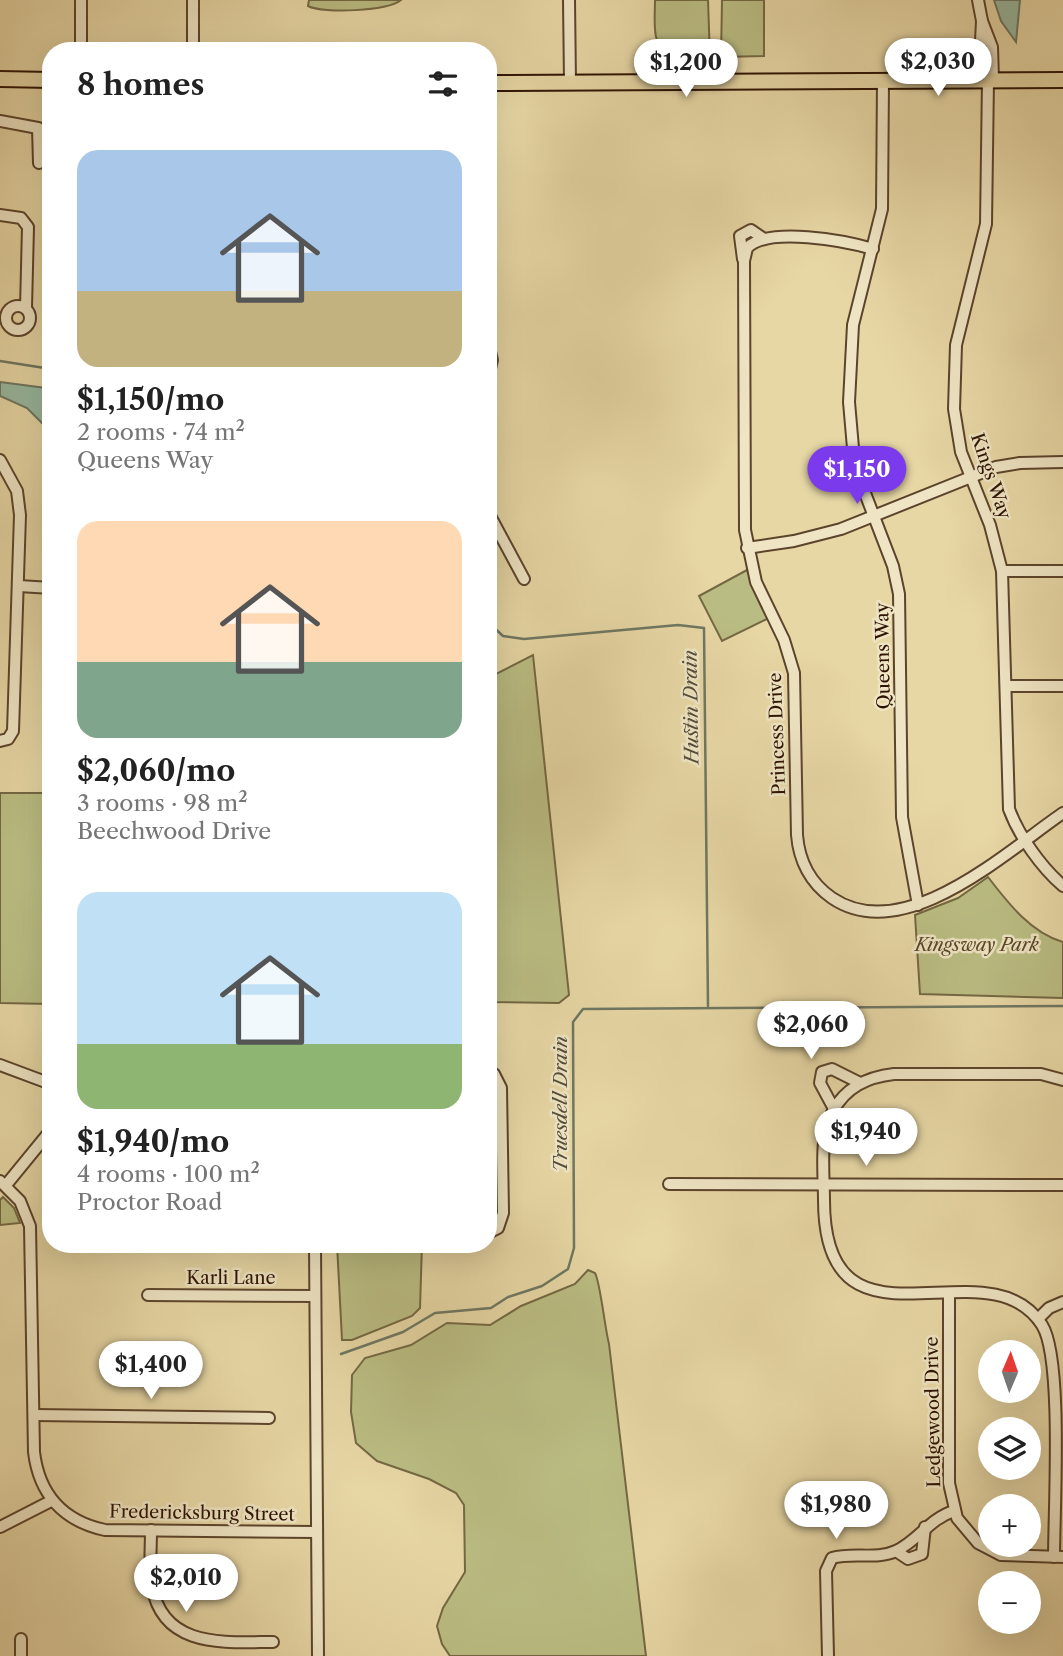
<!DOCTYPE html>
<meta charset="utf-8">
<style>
:root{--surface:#fff;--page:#f6f6f6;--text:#222;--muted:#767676;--accent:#7c3aed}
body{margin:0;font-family:"Libre Caslon Text",serif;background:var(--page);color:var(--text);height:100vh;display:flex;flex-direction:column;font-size:26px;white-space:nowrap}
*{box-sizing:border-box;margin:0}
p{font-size:23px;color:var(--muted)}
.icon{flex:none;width:38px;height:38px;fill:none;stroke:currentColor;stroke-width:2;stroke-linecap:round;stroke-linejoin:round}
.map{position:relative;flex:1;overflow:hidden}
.details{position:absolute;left:42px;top:42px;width:455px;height:1211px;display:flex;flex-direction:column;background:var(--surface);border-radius:28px;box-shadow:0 7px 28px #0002}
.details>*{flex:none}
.needle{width:46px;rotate:2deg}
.tools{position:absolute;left:978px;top:1340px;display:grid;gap:14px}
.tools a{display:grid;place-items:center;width:63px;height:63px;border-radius:50%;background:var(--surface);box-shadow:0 7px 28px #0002;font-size:35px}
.price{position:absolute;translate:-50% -60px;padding:0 16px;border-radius:24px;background:#fff;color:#222;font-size:23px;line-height:46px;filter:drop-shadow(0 2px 4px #0008)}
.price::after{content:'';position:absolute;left:50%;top:42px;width:21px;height:16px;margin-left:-10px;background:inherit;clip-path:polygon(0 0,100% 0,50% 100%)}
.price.active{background:var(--accent);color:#fff}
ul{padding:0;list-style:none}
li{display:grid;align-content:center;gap:14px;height:371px;padding:0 35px}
li span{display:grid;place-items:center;height:217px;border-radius:21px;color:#555}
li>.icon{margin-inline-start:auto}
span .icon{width:126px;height:126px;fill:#fffc;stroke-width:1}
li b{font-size:30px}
h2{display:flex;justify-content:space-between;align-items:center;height:84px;padding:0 35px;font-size:30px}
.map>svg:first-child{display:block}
.green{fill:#babd83;stroke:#746843;stroke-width:2}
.water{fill:#98baa1;stroke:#6e7762;stroke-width:2}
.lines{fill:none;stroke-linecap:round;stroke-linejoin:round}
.stream{stroke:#6e7762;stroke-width:2.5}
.minor-casing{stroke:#5c442c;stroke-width:14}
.major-casing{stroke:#2e1303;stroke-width:18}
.minor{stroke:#efe5c4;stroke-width:10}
.major{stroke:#e7d7a5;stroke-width:14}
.labels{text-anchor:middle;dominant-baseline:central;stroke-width:5;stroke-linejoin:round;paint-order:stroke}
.street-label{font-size:18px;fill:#2e1303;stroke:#efe5c4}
.park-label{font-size:18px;font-style:italic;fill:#584629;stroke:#efe5c4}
.water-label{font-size:19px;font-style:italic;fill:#534d3a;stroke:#efe5c4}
</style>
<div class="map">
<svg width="1063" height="1656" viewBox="0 0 1063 1656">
<rect width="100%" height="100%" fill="#e7d7a5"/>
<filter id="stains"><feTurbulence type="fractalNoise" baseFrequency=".00286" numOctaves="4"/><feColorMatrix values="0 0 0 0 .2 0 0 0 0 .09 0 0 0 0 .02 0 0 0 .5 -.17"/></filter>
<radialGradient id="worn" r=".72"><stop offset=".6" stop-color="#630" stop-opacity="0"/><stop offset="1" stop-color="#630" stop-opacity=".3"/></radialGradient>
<!-- green -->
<g class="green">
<path d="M 309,0 L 401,0 C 388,11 323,14 308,6 Z"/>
<path d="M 655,0 L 708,0 L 710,58 L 668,58 C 651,43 655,21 655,0 Z"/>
<path d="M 722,0 L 764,0 L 764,56 L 721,57 Z"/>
<path d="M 747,570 L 769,618 L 722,641 L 699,596 Z"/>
<path d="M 533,655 L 569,995 L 559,1003 L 488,1002 L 488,678 Z"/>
<path d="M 0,793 L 51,793 L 51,1004 L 0,1003 Z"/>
<path d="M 988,877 C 1008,903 1031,933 1063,942 L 1063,998 L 920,994 L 915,915 L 958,898 Z"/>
<path d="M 3,1197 L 14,1208 L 20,1223 L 0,1225 L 0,1200 Z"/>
<path d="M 337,1244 L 422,1244 L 420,1308 L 412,1316 L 352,1340 L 342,1340 Z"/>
<path d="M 588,1270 L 595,1273 C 600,1281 605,1329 609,1344 L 646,1656 L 450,1656 L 442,1644 L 437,1626 L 443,1608 L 465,1572 L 464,1505 L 456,1493 L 429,1479 L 377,1461 L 356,1443 L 351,1412 L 352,1375 L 365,1358 L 411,1345 L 447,1323 L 490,1325 L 521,1306 L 575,1284 Z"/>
</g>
<!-- water -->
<g class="water">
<path d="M 994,0 L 1020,0 L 1016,42 L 1001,21 Z"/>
<path d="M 0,382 L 46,388 L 51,394 L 51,432 L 27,408 L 0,396 Z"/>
</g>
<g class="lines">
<!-- stream -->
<g class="stream">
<path d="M 0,361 L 51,369"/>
<path d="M 488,622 L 503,636 L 524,639 L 678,625 L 704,628 L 708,1006"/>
<path d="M 341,1354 L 403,1332 L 435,1313 L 491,1308 L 508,1297 L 542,1286 L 568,1269 L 574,1248 L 573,1022 L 583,1009 L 1063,1006"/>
</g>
<defs>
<g id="minor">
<path d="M 193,0 L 193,51"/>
<path d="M 569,0 L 570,82"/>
<path d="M 978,0 L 982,21"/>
<path d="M 81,51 L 81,0"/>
<path d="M 883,80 L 882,209 L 853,325 L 849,402 L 853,448 L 860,480 L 893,566 L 899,594 L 902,817 L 918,905"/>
<path d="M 979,80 L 982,21 L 992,47 L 993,80"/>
<path d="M 988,80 L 986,224 L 956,345 L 954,409 L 961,452 L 990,525 L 1002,571 L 1009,809 C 1019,836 1041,867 1063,886"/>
<path d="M 0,121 L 38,128 L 39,163"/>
<path d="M 0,215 L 21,218 L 28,227 L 26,308"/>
<path d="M 873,249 C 846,241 768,226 747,248 L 744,261 L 745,530 L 756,582 L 784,640 L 794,673 L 797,835 C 799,860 810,883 832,898 C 904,947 1006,852 1063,813"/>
<path d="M 743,259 L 740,236 L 751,230 L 764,239"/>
<circle cx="18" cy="318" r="12"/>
<path d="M 488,343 L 492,360 L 488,377"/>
<path d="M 0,460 L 17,491 L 20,515 L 13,731 L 8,739 L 0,741"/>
<path d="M 488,512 L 524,579"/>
<path d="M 747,548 L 794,541 L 841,529 L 996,467 L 1020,463 L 1063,462"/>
<path d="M 1002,571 L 1063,571"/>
<path d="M 19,586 L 51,588"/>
<path d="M 1006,686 L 1063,686"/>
<path d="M 0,1065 L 51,1084"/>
<path d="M 488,1071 L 494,1074 L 501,1088 L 503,1213 L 498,1228 L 488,1233"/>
<path d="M 834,1109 L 820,1083 L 822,1072 L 832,1069 L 860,1083"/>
<path d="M 0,1181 L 20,1201 L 30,1226 L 34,1452 C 39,1494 63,1521 105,1530 L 316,1532"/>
<path d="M 669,1184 L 1063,1185"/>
<path d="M 6,1185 L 51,1130"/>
<path d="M 315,1244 L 318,1656"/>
<path d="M 949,1293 L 949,1483 L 957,1518 L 978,1543 L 1001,1555 L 1063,1557"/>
<path d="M 148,1295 L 315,1296"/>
<path d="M 1038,1319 L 1049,1308 L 1063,1302"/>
<path d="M 34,1415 L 269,1418"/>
<path d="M 0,1527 L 51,1501"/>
<path d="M 151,1530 C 151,1549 149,1568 152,1586 C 163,1649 225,1642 273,1642"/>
<path d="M 896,1551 L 908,1559 L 922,1554 L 925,1527"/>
<path d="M 1054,1557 C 1054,1510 1063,1358 1042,1325 C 987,1239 824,1369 824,1200 C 824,1172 819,1136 833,1111 C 846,1087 867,1077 894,1074 L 1041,1074 L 1063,1080"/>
<path d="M 21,1639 L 21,1656"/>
<path d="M 828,1656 L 826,1571 L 832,1558 C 853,1552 876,1560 896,1551 C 919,1540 929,1519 954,1511"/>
</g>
<g id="major">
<path d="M 0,79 L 51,80"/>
<path d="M 488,83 L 1063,80"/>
</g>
</defs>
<!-- minor casing -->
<use href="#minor" class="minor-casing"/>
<!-- major casing -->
<use href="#major" class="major-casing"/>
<!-- minor -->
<use href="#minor" class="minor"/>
<!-- major -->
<use href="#major" class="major"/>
</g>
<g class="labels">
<!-- street labels -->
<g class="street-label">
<text transform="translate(991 476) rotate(71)">Kings Way</text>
<text transform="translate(883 656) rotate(-91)">Queens Way</text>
<text transform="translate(777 734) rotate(-92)">Princess Drive</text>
<text x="231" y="1278">Karli Lane</text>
<text transform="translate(933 1412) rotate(-91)">Ledgewood Drive</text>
<text transform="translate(202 1513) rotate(1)">Fredericksburg Street</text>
</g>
<!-- park labels -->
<g class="park-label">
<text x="977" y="945">Kingsway Park</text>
</g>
<!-- water labels -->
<g class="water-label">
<text transform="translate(691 707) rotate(-91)">Hustin Drain</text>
<text transform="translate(560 1104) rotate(-90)">Truesdell Drain</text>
</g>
</g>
<rect width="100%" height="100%" filter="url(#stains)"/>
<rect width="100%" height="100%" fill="url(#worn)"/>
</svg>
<div class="tools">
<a><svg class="needle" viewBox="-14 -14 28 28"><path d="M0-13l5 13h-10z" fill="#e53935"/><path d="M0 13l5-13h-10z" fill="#767676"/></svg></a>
<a><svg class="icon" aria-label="layers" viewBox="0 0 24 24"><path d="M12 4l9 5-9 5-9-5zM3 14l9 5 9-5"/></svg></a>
<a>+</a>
<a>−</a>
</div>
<b class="price" style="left:938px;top:98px">$2,030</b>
<b class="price" style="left:686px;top:99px">$1,200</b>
<b class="price active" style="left:857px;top:506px">$1,150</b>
<b class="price" style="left:811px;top:1061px">$2,060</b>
<b class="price" style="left:866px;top:1168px">$1,940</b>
<b class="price" style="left:151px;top:1401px">$1,400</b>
<b class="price" style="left:836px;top:1541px">$1,980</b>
<b class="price" style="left:186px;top:1614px">$2,010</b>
<section class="details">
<h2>8 homes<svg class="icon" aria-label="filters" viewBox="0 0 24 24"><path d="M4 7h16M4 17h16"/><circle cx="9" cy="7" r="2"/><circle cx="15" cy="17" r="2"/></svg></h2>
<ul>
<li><span style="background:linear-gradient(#a9c7e8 65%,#c2b280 0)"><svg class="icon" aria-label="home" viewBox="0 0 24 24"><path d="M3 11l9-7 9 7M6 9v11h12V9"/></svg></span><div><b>$1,150/mo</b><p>2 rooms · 74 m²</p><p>Queens Way</p></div></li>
<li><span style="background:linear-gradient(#ffd9b3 65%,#7fa58c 0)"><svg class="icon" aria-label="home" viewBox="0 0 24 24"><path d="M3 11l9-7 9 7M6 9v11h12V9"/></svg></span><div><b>$2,060/mo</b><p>3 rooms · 98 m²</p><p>Beechwood Drive</p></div></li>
<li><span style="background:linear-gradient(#bfe0f5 70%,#8fb573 0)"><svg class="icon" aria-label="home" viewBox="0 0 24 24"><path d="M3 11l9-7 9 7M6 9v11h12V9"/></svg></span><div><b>$1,940/mo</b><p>4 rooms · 100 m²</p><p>Proctor Road</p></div></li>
</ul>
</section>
</div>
